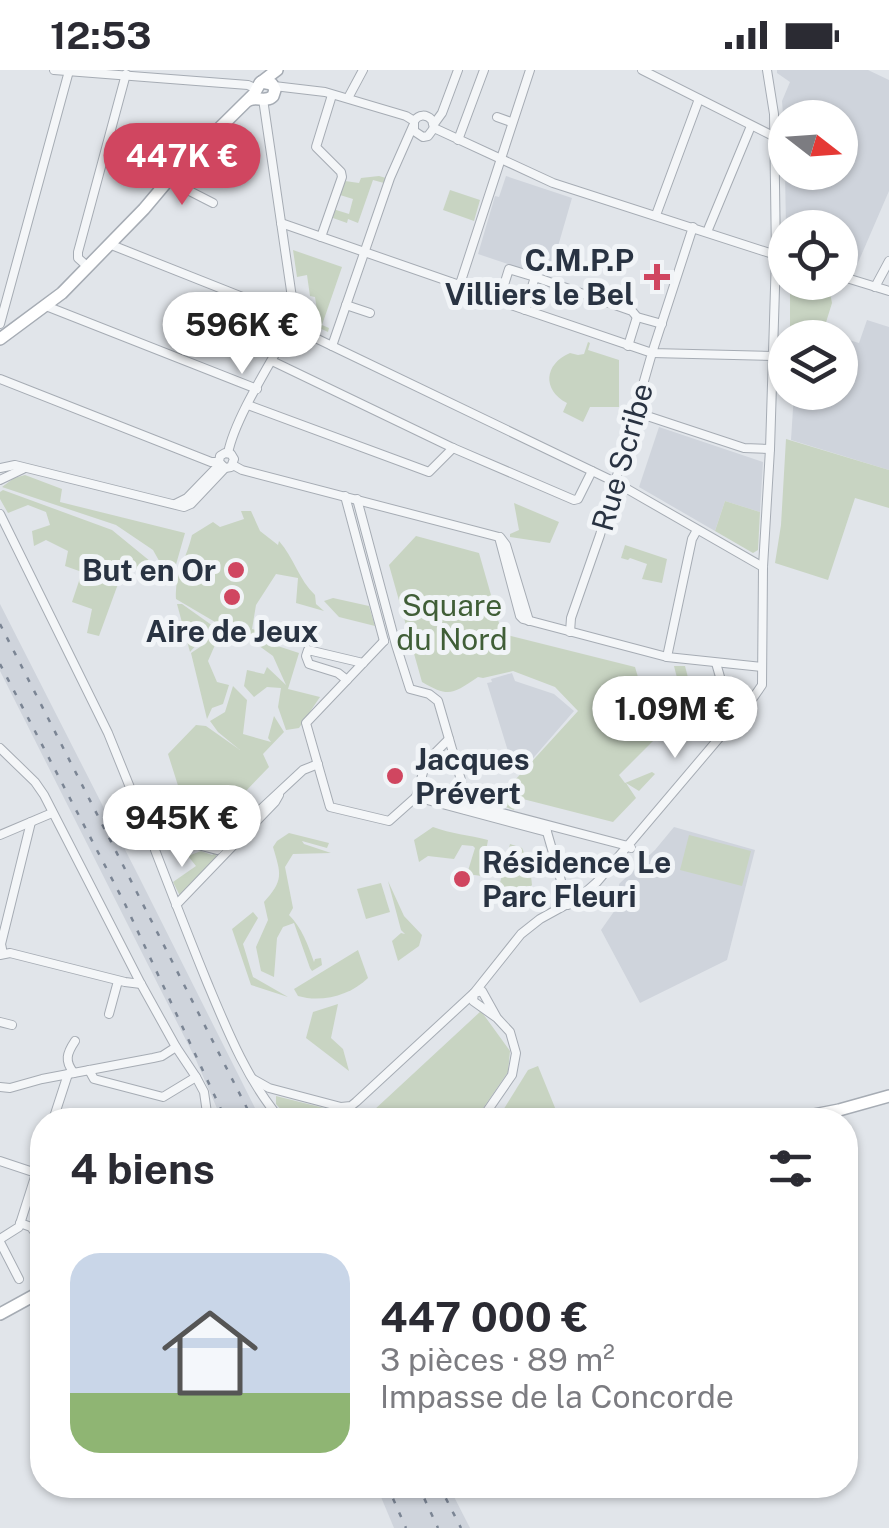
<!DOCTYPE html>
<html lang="fr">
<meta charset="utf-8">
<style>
:root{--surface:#fff;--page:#f2f2f3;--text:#2b2b33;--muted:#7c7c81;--line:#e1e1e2;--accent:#d04660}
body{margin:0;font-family:"Public Sans",sans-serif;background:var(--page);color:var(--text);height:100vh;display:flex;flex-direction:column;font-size:38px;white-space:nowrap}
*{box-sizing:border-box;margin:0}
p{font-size:32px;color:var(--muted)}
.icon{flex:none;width:55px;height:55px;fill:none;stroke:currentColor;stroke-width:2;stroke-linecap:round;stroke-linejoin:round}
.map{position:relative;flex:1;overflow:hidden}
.panel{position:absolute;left:30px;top:1038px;width:828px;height:390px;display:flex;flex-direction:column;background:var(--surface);border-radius:40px;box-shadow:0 2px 8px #0004}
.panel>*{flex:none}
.needle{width:65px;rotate:107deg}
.tools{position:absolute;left:768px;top:30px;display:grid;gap:20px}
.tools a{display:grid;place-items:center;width:90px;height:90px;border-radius:50%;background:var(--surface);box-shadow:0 2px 8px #0004;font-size:50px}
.price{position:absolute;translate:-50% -85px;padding:0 22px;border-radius:35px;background:#fff;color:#222;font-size:32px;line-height:65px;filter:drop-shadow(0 2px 5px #0008)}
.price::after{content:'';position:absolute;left:50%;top:60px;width:30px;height:22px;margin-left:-15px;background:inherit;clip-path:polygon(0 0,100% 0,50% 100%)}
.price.on{background:var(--accent);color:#fff}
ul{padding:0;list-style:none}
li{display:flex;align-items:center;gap:30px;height:250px;padding:0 40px}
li+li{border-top:2px solid var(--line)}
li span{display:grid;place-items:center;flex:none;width:280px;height:200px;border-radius:30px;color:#555}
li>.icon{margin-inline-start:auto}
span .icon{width:120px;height:120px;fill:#fffc;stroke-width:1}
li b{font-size:42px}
h2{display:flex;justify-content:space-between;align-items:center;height:120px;padding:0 40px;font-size:42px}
.status{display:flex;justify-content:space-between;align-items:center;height:70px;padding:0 50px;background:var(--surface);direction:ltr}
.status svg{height:28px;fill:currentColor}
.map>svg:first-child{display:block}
.built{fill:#cfd4dc}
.green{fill:#c8d4c2}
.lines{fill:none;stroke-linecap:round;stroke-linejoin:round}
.street-casing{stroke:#a6acb4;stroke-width:10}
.secondary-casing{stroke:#a6acb4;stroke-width:14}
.street{stroke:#f4f6f8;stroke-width:8}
.secondary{stroke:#fff;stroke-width:11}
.rail{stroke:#7b8594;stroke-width:2.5;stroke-dasharray:5 10;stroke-linecap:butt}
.poi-dot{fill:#d04660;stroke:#f1f4f7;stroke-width:4}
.labels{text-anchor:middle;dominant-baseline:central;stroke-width:10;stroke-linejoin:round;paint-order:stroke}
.poi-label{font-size:30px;font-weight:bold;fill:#293342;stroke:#f1f4f7;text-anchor:end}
.street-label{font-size:30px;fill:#293342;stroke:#f1f4f7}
.park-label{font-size:30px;fill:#405e37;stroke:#f1f4f7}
</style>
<div class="status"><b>12:53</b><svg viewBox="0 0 49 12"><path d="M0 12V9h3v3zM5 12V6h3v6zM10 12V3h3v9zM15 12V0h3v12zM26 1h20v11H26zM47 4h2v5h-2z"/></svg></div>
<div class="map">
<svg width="889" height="1458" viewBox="0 0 889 1458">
<rect width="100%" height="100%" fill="#e1e5ea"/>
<!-- built -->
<g class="built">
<path d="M 777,0 L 868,0 L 889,10 L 889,121 L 854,202 L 840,198 L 840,158 L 786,157 L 785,103 L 840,102 L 840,48 L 785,48 L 785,73 L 782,31 L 790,12 L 777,3 Z"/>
<path d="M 506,106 L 572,128 L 550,204 L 546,207 L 478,184 L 495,126 L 499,127 Z"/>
<path d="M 867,250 L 889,257 L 889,400 L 791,370 L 794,323 L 840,322 L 840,268 L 824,267 L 823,262 L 859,273 Z"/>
<path d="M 659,357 L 763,392 L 760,442 L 725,431 L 715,461 L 639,417 Z"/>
<path d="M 0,534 L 138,805 L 261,1050 L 222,1050 L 196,990 L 0,601 Z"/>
<path d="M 512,603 L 515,611 L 554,624 L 574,641 L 522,701 L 519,700 L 515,704 L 487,613 L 492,612 L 491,609 Z"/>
<path d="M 674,757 L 755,780 L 727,890 L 640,933 L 601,860 L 620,833 L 619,814 L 655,780 Z"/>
<path d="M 376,1415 L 448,1415 L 470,1458 L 394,1458 Z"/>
</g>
<!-- green -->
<g class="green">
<path d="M 379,106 L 386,108 L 384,113 L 373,110 L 358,153 L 348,149 L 347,153 L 333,148 L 330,149 L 333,139 L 349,144 L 353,129 L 340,125 L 345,111 L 359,113 L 361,108 Z"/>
<path d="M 450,120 L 480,130 L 474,151 L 443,140 Z"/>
<path d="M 293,180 L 342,197 L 322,255 L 329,258 L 328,262 L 313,255 L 319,253 L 315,227 L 310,226 L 307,205 L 297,207 Z"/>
<path d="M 790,213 L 828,213 L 832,233 L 823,262 L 824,267 L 790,267 Z"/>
<path d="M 588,272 L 590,273 L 588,280 L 619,290 L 619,337 L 590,337 L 583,352 L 563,342 L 567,333 C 542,320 544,294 570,283 L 578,285 L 584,284 Z"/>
<path d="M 786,369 L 889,400 L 889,438 L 855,428 L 828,510 L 775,493 L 781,455 Z"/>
<path d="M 25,405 L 62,419 L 60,432 L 185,463 L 171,512 L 153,480 L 116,455 L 2,417 L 14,408 Z"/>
<path d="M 3,420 L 112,460 L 156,496 L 122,503 L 99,566 L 87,563 L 92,539 L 72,532 L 82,502 L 65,496 L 68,481 L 46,470 L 34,476 L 32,461 L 50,455 L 46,442 L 28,435 L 8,443 L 0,429 L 0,422 Z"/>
<path d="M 725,431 L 760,442 L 758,480 L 753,483 L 715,461 Z"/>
<path d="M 514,433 L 559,452 L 550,473 L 510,467 L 510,464 L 519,460 Z"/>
<path d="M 241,441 L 251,441 L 260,461 L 278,475 L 279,471 C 294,488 299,510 315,525 L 316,534 L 324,541 L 296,533 L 298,508 L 276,504 L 256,535 L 252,559 L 304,573 L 309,572 L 311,565 L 314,571 L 307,576 L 227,559 L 176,529 C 174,506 187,487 192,465 L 213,452 L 220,457 L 244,449 Z"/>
<path d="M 416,466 L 479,483 L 501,560 L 507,559 L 507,565 L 635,597 L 656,668 L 619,705 L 625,713 L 652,702 L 655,704 L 639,721 L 626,713 L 636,728 L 613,752 L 519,728 L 514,740 L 494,733 L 578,641 L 555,617 L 513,601 L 483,608 L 478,607 C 452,624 450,628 422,612 L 389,495 Z"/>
<path d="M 625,475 L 667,489 L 662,513 L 642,509 L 647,494 L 630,488 L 628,490 L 621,488 Z"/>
<path d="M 333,528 L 369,536 L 375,556 L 339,547 L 324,531 Z"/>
<path d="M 177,534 L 182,534 L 213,556 L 190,582 Z"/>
<path d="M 218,562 L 236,567 L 232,570 L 218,568 L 208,591 L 217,612 L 229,615 L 223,634 L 212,638 L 207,649 L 191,583 L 200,577 L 211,563 Z"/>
<path d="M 244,565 L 299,583 L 288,619 L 320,627 L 299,658 L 286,660 L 278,637 L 281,618 L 267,617 L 254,627 L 244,616 L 247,600 L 264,604 L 267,597 L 286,615 L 273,586 Z"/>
<path d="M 674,596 L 685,596 L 701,658 L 692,667 Z"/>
<path d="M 233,616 L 247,630 L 243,664 L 271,672 L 268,668 L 274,646 L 284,662 L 263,684 L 269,697 L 217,751 L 187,744 L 168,684 L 196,655 L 206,656 L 240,680 L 218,662 L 210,651 L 225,642 Z"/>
<path d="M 433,757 C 451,764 469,765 488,770 L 486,781 L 494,783 L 489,807 L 467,804 L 475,778 L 473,776 L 462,775 L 454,789 L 428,786 L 419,792 L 414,770 Z"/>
<path d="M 289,763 L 329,773 L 327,778 L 302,771 L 304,774 L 331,783 L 293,784 L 285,797 L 293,838 L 289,845 C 302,858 308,875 314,892 L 315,889 L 321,888 L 322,895 L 312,901 L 310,898 L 294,853 L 283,857 L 277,868 L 274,907 L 261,901 L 256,877 L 268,850 L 264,832 C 284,810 281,804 273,777 L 277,771 Z"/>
<path d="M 689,765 L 751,781 L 742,816 L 680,800 Z"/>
<path d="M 510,774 L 522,778 L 530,797 L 532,815 L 516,832 L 495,832 Z"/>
<path d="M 201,781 L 212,785 L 215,783 L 218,789 L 180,826 L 173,812 L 196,796 L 188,786 Z"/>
<path d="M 388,811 L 404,846 L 422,865 L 419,876 L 398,891 L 392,871 L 401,863 L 405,864 L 401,860 Z"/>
<path d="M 381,813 L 390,842 L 366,849 L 357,819 Z"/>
<path d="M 253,842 L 258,848 L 243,874 L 253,907 L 288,927 L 251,915 L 232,859 Z"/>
<path d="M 358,880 L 368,908 C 351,925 322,933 298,926 L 294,919 Z"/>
<path d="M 338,934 L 331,968 L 343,979 L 349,1001 L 306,968 L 313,942 Z"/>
<path d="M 481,941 L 510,981 L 508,1002 L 475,1050 C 443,1050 402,1057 373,1041 Z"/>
<path d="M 538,996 L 560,1050 L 497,1050 L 528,1000 Z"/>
<path d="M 276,1026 L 336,1041 L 314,1050 L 290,1050 L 276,1034 Z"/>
</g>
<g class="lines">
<defs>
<g id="street">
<path d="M 54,0 L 248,15 L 257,19"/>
<path d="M 642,0 L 775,67"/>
<path d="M 274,16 L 325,22 L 406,46 L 414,51 L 414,61 L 423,67 L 428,66 L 434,58"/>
<path d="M 348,28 L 363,0"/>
<path d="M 263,29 L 296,255"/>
<path d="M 497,47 L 511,52"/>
<path d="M 414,51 C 419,44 426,44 432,50 L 434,58 L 553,113 L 785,188"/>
<path d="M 434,54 L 442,43 L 458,0"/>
<path d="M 458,70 L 484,0"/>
<path d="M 168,110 L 213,133"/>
<path d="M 656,145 L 699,29"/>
<path d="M 281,153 L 491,226 L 496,230 L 652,283 L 600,465 L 571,548 L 570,562"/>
<path d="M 693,157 L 652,283 L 774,286"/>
<path d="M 707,162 L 751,56"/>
<path d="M 321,167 L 342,107 L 341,102 L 316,77 L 332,25"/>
<path d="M 109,174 L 265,236"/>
<path d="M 88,197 L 78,188 L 78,182 L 126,4"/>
<path d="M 840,206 L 889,221"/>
<path d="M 535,207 L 632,241 L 637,247 L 662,254"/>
<path d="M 460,214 L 530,0"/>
<path d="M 875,217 L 889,191"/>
<path d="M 499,231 L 509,199 L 535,207 L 525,240"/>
<path d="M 346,235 L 370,243"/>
<path d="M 46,236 L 257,319"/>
<path d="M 0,254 L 69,1"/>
<path d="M 296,255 L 301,261 L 332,276 L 615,412 L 763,497"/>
<path d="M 332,276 L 390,108 L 413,56"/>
<path d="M 628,276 L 637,247"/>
<path d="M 272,291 L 453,378 L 574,430 L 578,429 L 592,401"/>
<path d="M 0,309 L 211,392 L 219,392 L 225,398 L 231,397 L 234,389 L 231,384 L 225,383 L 220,386 L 219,392"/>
<path d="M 248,335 L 429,402 L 453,378"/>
<path d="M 635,342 L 744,378 L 770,379"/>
<path d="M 228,383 C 235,348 270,294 288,261 L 296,255"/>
<path d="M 233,395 L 242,400 L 499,467"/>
<path d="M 0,398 L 15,395 L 184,437 L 191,434 L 225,398"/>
<path d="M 0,410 L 23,399"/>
<path d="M 345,426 L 384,571"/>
<path d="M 357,429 L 396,575 L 410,619 L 429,624 L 438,631 L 468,734 L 466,740"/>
<path d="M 175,434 L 187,428 L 220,394"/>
<path d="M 0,444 L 108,663 L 146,757 L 151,763 L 217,780 L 303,700 L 318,694"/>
<path d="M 499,467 L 520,546 L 523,549 L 667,587 L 762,597"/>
<path d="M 500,467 L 506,475 L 529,551"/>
<path d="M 384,571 L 306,653 L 330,737 L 389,751 L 416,727"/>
<path d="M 667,587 L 692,469 L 697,460"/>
<path d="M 716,593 L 733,652"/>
<path d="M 347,610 L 338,603 L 309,594 L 306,586 L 308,580 L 363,593"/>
<path d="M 0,678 L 35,712 L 44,725 L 141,914 L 176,977 L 196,1007 L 204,1022 L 208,1050"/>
<path d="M 416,727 L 547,762"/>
<path d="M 416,727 L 426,692 L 449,669"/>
<path d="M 468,734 L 624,775 L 631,778"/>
<path d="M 547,762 L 568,835"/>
<path d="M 0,765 L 52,743"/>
<path d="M 158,766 L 155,780 C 172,824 189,868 207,912 C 227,960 247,1010 281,1050"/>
<path d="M 176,835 L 275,732 L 279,725"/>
<path d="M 3,884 L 1,874 L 31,752"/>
<path d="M 0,885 L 10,883 L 125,912 L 141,914"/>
<path d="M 109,944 L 118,911"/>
<path d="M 0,952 L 12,955"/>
<path d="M 89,1000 L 94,1009 L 163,1027 L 196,1007"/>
<path d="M 74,1003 C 64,991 67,983 75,971"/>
<path d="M 253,1009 L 269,1018 L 341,1037 L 351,1036 L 356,1032 L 474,923 L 521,864 L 540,849 L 580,827 L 597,812 L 753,628 L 762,615 L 763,497 L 770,379 L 776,186 L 774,44 L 767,0"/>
<path d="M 0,1017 L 10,1018 L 42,1009 L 153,988 L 162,986 L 176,977"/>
<path d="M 53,1050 L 68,1004"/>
<path d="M 481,1050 L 512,1005 L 516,983 L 510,962 L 497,948 L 482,921 L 474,923 L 473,931 L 497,948"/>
<path d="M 0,1091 L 42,1105"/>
<path d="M 20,1153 L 31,1157 L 34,1161"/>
<path d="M 0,1169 L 19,1157 L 42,1085"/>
<path d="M 0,1172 L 19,1209"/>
</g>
<g id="secondary">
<path d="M 249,30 C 257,26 266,33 273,26 L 275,20 L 272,14 L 261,12"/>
<path d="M 0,269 L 62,223 L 144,139 L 176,101 L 254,24 L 260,13 L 277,0"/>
<path d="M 788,1050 L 839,1040 L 889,1026"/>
<path d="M 0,1244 L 42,1221"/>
</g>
</defs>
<!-- street casing -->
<use href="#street" class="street-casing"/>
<!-- secondary casing -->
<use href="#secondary" class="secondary-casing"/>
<!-- street -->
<use href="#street" class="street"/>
<!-- secondary -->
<use href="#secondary" class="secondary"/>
<!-- rail -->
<g class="rail">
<path d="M 0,554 L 253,1050"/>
<path d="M 0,594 L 125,834 L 226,1050"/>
<path d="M 387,1415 L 406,1458"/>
<path d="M 418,1415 L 438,1458"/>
<path d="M 439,1415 L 461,1458"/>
</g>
</g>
<!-- markers -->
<g class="poi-dot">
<path d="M652 192h10v10h10v10h-10v10h-10v-10h-10v-10h10z"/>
<circle cx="236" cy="500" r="10"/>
<circle cx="232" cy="527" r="10"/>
<circle cx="395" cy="706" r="10"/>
<circle cx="462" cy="809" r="10"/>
</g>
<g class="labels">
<!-- poi labels -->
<g class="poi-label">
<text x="634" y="190">C.M.P.P<tspan x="634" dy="34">Villiers le Bel</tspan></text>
<text x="216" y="500">But en Or</text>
<text x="232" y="561" text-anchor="middle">Aire de Jeux</text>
<text x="415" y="689" text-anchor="start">Jacques<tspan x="415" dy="34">Prévert</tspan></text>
<text x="482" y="792" text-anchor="start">Résidence Le<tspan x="482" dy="34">Parc Fleuri</tspan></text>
</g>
<!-- street labels -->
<g class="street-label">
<text transform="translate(622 387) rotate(-74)">Rue Scribe</text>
</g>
<!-- park labels -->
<g class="park-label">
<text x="452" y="535">Square<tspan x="452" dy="34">du Nord</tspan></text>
</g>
</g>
</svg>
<div class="tools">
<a><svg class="needle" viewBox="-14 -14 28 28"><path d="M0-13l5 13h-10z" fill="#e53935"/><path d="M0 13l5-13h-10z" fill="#7c7c81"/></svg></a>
<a><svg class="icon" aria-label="locate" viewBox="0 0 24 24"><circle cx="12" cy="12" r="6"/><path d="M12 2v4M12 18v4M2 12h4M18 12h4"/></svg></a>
<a><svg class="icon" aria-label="layers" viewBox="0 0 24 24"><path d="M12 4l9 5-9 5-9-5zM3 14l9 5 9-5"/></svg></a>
</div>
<b class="price on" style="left:182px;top:138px">447K €</b>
<b class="price" style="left:242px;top:307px">596K €</b>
<b class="price" style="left:675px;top:691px">1.09M €</b>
<b class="price" style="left:182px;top:800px">945K €</b>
<section class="panel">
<h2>4 biens<svg class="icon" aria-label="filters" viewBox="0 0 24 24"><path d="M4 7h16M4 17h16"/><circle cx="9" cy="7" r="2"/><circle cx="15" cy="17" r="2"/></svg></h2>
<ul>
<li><span style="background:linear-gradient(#c9d6e8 70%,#8fb573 0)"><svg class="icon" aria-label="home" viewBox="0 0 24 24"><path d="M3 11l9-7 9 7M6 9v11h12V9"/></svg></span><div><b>447 000 €</b><p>3 pièces · 89 m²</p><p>Impasse de la Concorde</p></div></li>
</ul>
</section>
</div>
